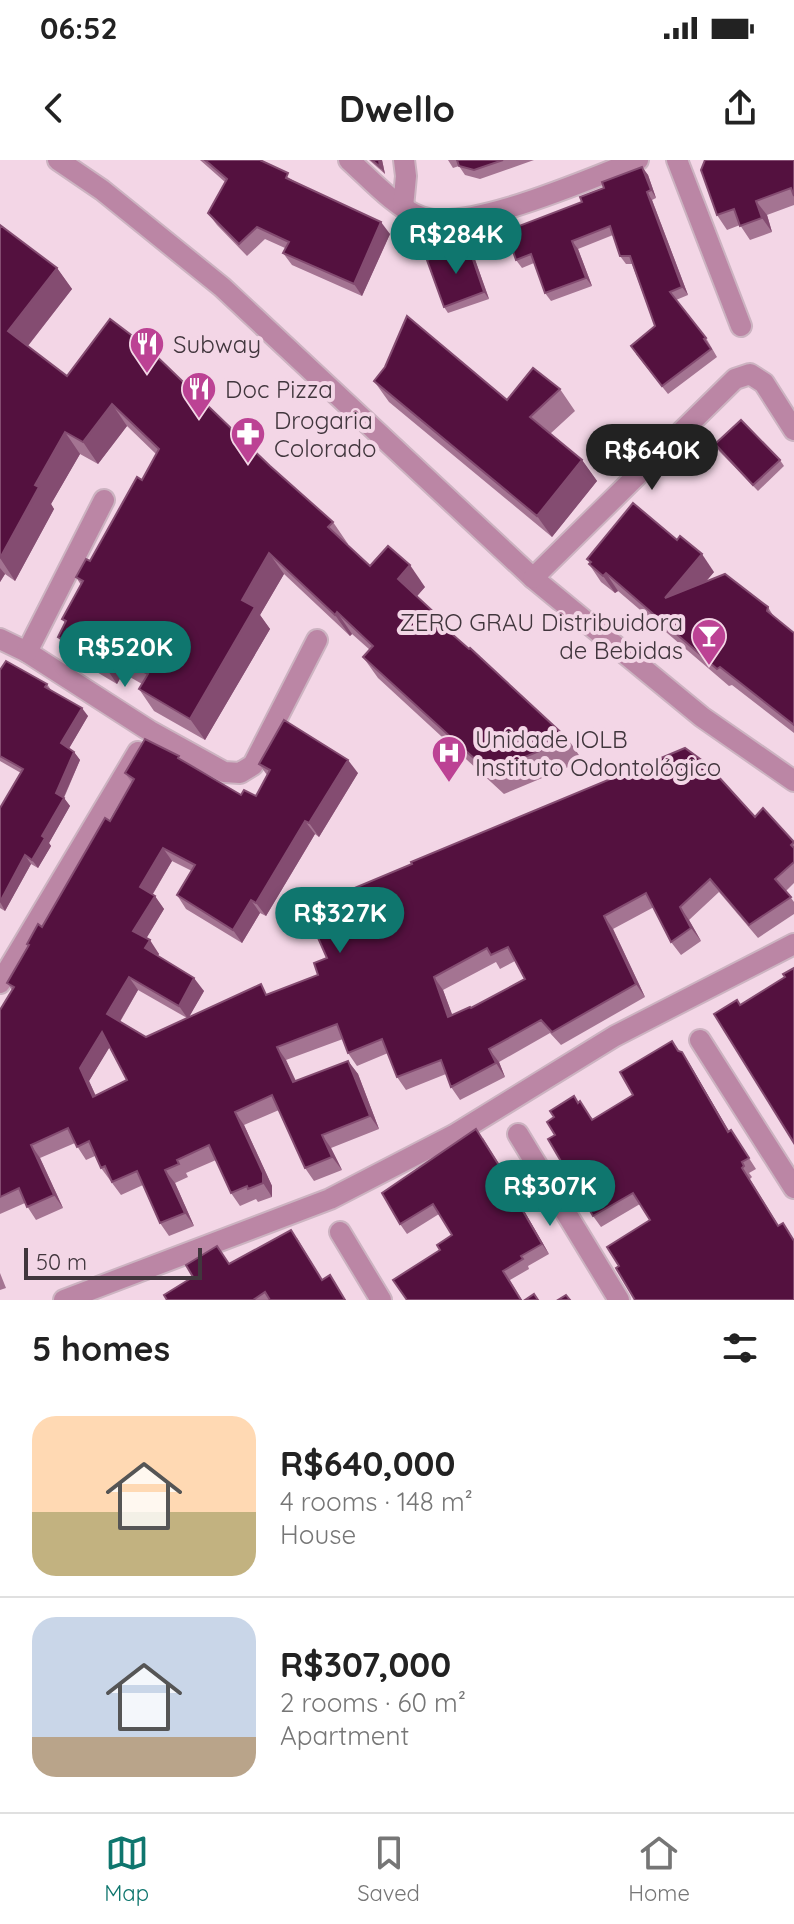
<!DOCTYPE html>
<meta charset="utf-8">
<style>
:root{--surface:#fff;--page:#f6f6f6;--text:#222;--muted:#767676;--line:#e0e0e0;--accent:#0f766e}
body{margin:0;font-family:Quicksand,sans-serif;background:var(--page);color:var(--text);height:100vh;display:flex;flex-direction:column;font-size:30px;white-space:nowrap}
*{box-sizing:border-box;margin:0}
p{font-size:26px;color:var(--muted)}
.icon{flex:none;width:44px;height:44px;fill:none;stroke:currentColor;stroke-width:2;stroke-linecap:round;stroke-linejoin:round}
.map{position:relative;height:1140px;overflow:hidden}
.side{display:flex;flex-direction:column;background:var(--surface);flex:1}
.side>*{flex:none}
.scale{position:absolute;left:24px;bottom:20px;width:178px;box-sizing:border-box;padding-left:8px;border:4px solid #41363d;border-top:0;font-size:22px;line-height:28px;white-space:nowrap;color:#41363d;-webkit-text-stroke:6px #f3d6e6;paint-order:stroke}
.price{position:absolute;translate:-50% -68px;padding:0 18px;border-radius:28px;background:var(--accent);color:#fff;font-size:26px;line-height:52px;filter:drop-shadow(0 2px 4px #0008)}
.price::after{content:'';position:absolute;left:50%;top:48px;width:24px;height:18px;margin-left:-12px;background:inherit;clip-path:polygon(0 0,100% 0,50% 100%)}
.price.selected{background:#222;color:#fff}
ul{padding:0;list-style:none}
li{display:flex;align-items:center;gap:24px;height:200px;padding:0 32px}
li+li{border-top:2px solid var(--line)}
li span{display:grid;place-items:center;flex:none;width:224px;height:160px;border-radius:24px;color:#555}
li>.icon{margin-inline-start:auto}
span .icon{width:96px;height:96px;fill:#fffc;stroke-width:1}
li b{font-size:34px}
h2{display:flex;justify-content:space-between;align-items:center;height:96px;padding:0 32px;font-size:34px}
.status{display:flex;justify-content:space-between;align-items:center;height:56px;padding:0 40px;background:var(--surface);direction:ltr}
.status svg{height:22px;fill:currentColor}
header{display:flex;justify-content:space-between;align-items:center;height:104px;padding:0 32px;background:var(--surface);font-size:36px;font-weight:700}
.tab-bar{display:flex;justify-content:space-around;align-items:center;height:112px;border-top:2px solid var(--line);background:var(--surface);font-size:22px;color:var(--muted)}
.tab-bar a{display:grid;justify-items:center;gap:4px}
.tab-bar .selected{color:var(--accent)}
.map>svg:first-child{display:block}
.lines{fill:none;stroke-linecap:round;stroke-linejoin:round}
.minor-casing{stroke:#ccb3c1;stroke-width:24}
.minor{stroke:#bb86a5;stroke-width:20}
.wall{fill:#a47492;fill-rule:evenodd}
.shaded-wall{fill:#844c71}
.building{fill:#54113f;stroke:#844c71;stroke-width:2;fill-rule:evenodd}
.labels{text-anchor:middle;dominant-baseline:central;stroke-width:8;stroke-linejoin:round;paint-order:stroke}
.poi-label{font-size:24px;fill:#41363d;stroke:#f3d6e6;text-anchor:start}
</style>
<div class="status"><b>06:52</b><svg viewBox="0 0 49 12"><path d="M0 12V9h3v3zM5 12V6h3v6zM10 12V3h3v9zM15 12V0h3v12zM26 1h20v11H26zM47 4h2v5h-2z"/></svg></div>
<header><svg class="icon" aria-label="back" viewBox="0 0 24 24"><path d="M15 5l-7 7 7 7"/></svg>Dwello<svg class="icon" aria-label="share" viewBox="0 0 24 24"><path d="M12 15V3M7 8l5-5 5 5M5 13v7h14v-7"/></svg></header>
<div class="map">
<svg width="794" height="1140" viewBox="0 0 794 1140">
<rect width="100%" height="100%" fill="#f3d6e6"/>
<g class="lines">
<defs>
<g id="minor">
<path d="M 58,0 L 102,30 L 222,127 L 533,418 L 702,557 L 794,621"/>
<path d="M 349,0 C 369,18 396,48 421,57 C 466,74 591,18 638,0"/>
<path d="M 677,0 L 741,166"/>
<path d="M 403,47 L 406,16 L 404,0"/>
<path d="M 533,418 L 735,219 L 750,214 L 764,223 L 794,270"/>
<path d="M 0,479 L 27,492 L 150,571 L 224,612 L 240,613 L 253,605 L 317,480"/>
<path d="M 27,492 L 104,340"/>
<path d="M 0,823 L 138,592"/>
<path d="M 700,880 L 794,1028"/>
<path d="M 518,974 L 619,1140"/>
<path d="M 340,1072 L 381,1140"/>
<path d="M 64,1140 L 330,1039 L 454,975 L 615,876 L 794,784"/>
</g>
</defs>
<!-- minor casing -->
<use href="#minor" class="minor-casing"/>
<!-- minor -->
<use href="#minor" class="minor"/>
</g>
<!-- wall -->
<g class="wall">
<path d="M 200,0 L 260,0 L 294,21 L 390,74 L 362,136 L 292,105 L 283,93 L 285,88 L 265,79 L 247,96 L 217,65 L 208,53 L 225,22 Z"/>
<path d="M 369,0 L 382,0 L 385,14 Z"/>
<path d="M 448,0 L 534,0 L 480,19 L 465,15 L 459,6 L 453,8 Z"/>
<path d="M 794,0 L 794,45 L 767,55 L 772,72 L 750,80 L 740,65 L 727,70 L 717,55 Z"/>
<path d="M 642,7 L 648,15 L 656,38 L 652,40 L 688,135 L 676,140 L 706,178 L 717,197 L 668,234 L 636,194 L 655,166 L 632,104 L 626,104 L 620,96 L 613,75 L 578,89 L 592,126 L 551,141 L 545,133 L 534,103 L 522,108 L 516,100 L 582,42 Z"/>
<path d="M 0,65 L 57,108 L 72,129 L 28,186 L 67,216 L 270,306 L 333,362 L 348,384 L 347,385 L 370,406 L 425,427 L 416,436 L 439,457 L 449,471 L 568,579 L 583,601 L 504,634 L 378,518 L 363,497 L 370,490 L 352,474 L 350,476 L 284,414 L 260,455 L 270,469 L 205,580 L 154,551 L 139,529 L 142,524 L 123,513 L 117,524 L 73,498 L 58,477 L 65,463 L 62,459 L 81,425 L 76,417 L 90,401 L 142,320 L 156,294 L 127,266 L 98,304 L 80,294 L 51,344 L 54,349 L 15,421 L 5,414 L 0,422 Z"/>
<path d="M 468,85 L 472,91 L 489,139 L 448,153 L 444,147 Z"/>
<path d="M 374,221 L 507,240 L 560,229 L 575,251 L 550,274 L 582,300 L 597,321 L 552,377 L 389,242 Z"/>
<path d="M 715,284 L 780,300 L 784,306 L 758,331 L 719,291 Z"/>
<path d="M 587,399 L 714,412 L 706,421 L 768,447 L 774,457 L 794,473 L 794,573 L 732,525 L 729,526 L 618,431 L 615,433 L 601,422 L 589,404 L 590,403 Z"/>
<path d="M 0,510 L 47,524 L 51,530 L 88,556 L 69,588 L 74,592 L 80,600 L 64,638 L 70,646 L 49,683 L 51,686 L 38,708 L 31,704 L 5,751 L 0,748 L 0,648 L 21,613 L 0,601 Z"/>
<path d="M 182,600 L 241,635 L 256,636 L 267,615 L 259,604 L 358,613 L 319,677 L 315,674 L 266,756 L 260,753 L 242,783 L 186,749 L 177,735 L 192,711 L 172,701 L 153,734 L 164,749 L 146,778 L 159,794 L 158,796 L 204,831 L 188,858 L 268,834 L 755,657 L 794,683 L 794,723 L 786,731 L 794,742 L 794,754 L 758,778 L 719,732 L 689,760 L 701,781 L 681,795 L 671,782 L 654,747 L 613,769 L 645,837 L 561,885 L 550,873 L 499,902 L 505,917 L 460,940 L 451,927 L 446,914 L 406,930 L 397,917 L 388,893 L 357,906 L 348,893 L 343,879 L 286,900 L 296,921 L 348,901 L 358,914 L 379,969 L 331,988 L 342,1010 L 314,1021 L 305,1008 L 279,950 L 244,965 L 272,1026 L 272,1037 L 258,1042 L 256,1039 L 240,1046 L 231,1033 L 216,1000 L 186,1013 L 188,1017 L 175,1023 L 194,1066 L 169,1076 L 160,1063 L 143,1025 L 121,1035 L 101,1008 L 95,996 L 86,1000 L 75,983 L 40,998 L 63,1048 L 36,1060 L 25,1043 L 0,1054 L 0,850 L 12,830 L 7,823 L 28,786 L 27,784 L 42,767 L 110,661 L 132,623 L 125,613 ZM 515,801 L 525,819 L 471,848 L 452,855 L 443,830 L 496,802 L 500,809 ZM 138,830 L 187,858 L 146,877 L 120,862 ZM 109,887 L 127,920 L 96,936 L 89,921 Z"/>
<path d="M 672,881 L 689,903 L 729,971 L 731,970 L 756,1009 L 749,1013 L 752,1017 L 750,1019 L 779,1066 L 783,1063 L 794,1080 L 794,1140 L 619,1106 L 650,1060 L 640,1044 L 601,1067 L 593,1056 L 555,975 L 554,957 L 578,943 L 593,959 L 633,935 Z"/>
<path d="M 483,978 L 526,1047 L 523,1049 L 549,1094 L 528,1106 L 529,1109 L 510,1120 L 522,1140 L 407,1140 L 440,1090 L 452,1075 L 439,1054 L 407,1074 L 400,1064 Z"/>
<path d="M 297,1078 L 322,1120 L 330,1115 L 345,1140 L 167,1140 L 230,1103 Z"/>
<path d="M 0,1113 L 6,1128 L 0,1130 Z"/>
</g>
<!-- shaded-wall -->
<g class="shaded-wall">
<path d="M 379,0 L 382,0 L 385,14 L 380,7 Z"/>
<path d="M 642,7 L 648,15 L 656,38 L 651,30 Z"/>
<path d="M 647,32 L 652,40 L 688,135 L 682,127 Z"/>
<path d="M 756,41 L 767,55 L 772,72 L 762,58 Z"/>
<path d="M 381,62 L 390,74 L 362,136 L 354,124 Z"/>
<path d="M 572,81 L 578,89 L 592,126 L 586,118 Z"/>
<path d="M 468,85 L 472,91 L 489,139 L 484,132 Z"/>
<path d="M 57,108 L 72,129 L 23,192 L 8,171 Z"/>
<path d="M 112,244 L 127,266 L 98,304 L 83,282 Z"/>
<path d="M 65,272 L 80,294 L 51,344 L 54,349 L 15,421 L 0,398 L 35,325 Z"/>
<path d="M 582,300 L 597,321 L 552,377 L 537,356 Z"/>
<path d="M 269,393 L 284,414 L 260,455 L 270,469 L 205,580 L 190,559 L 242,440 Z"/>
<path d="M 702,394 L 714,412 L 677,456 L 665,438 Z"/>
<path d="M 410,405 L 425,427 L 413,441 L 398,419 Z"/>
<path d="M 0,408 L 5,414 L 0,422 Z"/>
<path d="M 606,413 L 618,431 L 615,433 L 603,416 Z"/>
<path d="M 337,452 L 352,474 L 350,476 L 335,455 Z"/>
<path d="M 108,492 L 123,513 L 117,524 L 102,502 Z"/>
<path d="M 82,548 L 88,556 L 67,592 L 61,583 Z"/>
<path d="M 74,592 L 80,600 L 62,641 L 64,638 L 70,646 L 49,683 L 51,686 L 38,708 L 32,700 L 56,633 Z"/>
<path d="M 348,600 L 358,613 L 319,677 L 309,663 Z"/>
<path d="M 305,661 L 315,674 L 266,756 L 256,743 Z"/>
<path d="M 163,688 L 172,701 L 149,740 L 140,727 Z"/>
<path d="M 25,695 L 31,704 L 5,751 L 0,742 Z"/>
<path d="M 155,736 L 164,749 L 143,784 L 133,771 Z"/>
<path d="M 251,740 L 260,753 L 242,783 L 233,770 Z"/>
<path d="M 680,747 L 689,760 L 701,781 L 691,768 Z"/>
<path d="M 604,756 L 613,769 L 645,837 L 636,824 Z"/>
<path d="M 150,780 L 159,794 L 154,801 L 145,788 Z"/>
<path d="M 129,817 L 138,830 L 116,868 L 107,854 Z"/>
<path d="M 434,817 L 443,830 L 458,870 L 448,857 Z"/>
<path d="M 194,818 L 204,831 L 188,859 L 179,846 Z"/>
<path d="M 102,872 L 111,885 L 89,921 L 102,950 L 93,937 L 80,908 Z"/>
<path d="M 277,887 L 286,900 L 302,935 L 293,922 Z"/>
<path d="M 489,889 L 499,902 L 505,917 L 496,903 Z"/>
<path d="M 682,892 L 689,903 L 736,983 L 728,972 Z"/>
<path d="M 348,901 L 358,914 L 379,969 L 370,956 Z"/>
<path d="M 235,952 L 244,965 L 272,1026 L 272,1037 L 263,1023 Z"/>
<path d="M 322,975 L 331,988 L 342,1010 L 332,997 Z"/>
<path d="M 31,985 L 40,998 L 63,1048 L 54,1035 Z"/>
<path d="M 165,1010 L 175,1023 L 194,1066 L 185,1053 Z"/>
<path d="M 516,1039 L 523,1049 L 549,1094 L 542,1084 Z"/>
</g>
<!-- building -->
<g class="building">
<path d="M 205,0 L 260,0 L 288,13 L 286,18 L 381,62 L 354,124 L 283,93 L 289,82 L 257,67 L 239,84 L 208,53 L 227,19 Z"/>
<path d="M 372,0 L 379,0 L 380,7 Z"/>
<path d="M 457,0 L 503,0 L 474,10 L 459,6 Z"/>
<path d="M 705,0 L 794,0 L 794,36 L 791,28 L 756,41 L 762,58 L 740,66 L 734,49 L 717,55 L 701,10 Z"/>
<path d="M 642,7 L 651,30 L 647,32 L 682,127 L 670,132 L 706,178 L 704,179 L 711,189 L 662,226 L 631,186 L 655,166 L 630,96 L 620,96 L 610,66 L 572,81 L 586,118 L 545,133 L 531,94 L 516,100 L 506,71 L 582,42 L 580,37 L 604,28 L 602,22 Z"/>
<path d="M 0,65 L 57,108 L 8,171 L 67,216 L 110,159 L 147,187 L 270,306 L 333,362 L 328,367 L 370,406 L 388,386 L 410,405 L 398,419 L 439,457 L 436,460 L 469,489 L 470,488 L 568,579 L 489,612 L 363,497 L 373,486 L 337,452 L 335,455 L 269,393 L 242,440 L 255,447 L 190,559 L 139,529 L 148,514 L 108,492 L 102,502 L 58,477 L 66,461 L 62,459 L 83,421 L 76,417 L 86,399 L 90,401 L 137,317 L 142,320 L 159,289 L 112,244 L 83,282 L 65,272 L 35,325 L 39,327 L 0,398 Z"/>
<path d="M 468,85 L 484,132 L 444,147 L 427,100 Z"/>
<path d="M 407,156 L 507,240 L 533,208 L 560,229 L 530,257 L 582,300 L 537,356 L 374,221 L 385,207 Z"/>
<path d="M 741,260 L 780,300 L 753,325 L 715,284 Z"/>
<path d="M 633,343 L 677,380 L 680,376 L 702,394 L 665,438 L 725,414 L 768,447 L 767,451 L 794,473 L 794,565 L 720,507 L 717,509 L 606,413 L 603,416 L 589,404 L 591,402 L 587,399 Z"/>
<path d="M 6,501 L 47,524 L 45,527 L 82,548 L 61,583 L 74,592 L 56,633 L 64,638 L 42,676 L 45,678 L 32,700 L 25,695 L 0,742 L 0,648 L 23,609 L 0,596 L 0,510 Z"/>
<path d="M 284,560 L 348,600 L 309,663 L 305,661 L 256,743 L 251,740 L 233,770 L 177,735 L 195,705 L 163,688 L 140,727 L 155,736 L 133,771 L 150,780 L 145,788 L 194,818 L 179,846 L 129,817 L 107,854 L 146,877 L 261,824 L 266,835 L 318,815 L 314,803 L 327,798 L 315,771 L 343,760 L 333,737 L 412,704 L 411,702 L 685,588 L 707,604 L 755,657 L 763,648 L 794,682 L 791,685 L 794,688 L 794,702 L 775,719 L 791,737 L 749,765 L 710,719 L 680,747 L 691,768 L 671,782 L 646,733 L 604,756 L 636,824 L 552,872 L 541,860 L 489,889 L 496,903 L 451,927 L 441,900 L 397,917 L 382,879 L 348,893 L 337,864 L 277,887 L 293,922 L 348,901 L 370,956 L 322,975 L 332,997 L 305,1008 L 272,935 L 235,952 L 263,1013 L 263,1023 L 248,1029 L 247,1026 L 231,1033 L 209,985 L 177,1000 L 179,1004 L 165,1010 L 185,1053 L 160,1063 L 137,1011 L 112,1022 L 105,1006 L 101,1008 L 89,981 L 77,987 L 68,968 L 31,985 L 54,1035 L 27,1047 L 19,1028 L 0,1037 L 0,850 L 14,827 L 7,823 L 29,785 L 27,784 L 38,764 L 42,767 L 105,658 L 110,661 L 134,619 L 125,613 L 145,579 L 179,596 L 178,598 L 241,635 L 244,630 L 256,636 L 270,610 L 259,604 ZM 508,787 L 525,819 L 471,848 L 470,847 L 448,857 L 434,817 L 487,788 L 491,795 ZM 102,872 L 127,920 L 93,937 L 80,908 Z"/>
<path d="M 794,808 L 794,983 L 714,854 L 737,840 L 740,845 L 785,817 L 783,814 Z"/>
<path d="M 672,881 L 678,891 L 682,892 L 728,972 L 731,970 L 749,998 L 742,1002 L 744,1006 L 742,1008 L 778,1066 L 783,1063 L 794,1081 L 794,1140 L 635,1140 L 616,1108 L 619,1106 L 607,1087 L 650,1060 L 633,1033 L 593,1056 L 548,979 L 555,975 L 547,962 L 554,957 L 550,951 L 574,936 L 578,943 L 580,941 L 592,960 L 633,935 L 620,912 Z"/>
<path d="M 476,969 L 519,1037 L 516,1039 L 542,1084 L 521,1096 L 523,1099 L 503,1111 L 521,1140 L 407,1140 L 393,1120 L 440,1090 L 437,1085 L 452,1075 L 433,1044 L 400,1064 L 382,1033 Z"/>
<path d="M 291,1070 L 322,1120 L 330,1115 L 345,1140 L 270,1140 L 265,1132 L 253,1140 L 167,1140 L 164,1135 L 193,1117 L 186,1105 L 217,1086 L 229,1104 Z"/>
<path d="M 534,1134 L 538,1140 L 525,1140 Z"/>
<path d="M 566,1135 L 570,1140 L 558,1140 Z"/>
</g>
<!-- icons -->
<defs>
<symbol id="restaurant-pin" viewBox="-11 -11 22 30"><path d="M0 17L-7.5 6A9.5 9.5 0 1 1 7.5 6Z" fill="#bc4294" stroke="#f3d6e6"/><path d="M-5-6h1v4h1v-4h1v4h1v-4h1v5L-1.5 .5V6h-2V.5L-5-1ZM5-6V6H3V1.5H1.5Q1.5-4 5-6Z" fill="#fff"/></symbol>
<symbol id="pharmacy-pin" viewBox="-11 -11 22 30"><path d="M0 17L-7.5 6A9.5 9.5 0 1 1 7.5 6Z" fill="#bc4294" stroke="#f3d6e6"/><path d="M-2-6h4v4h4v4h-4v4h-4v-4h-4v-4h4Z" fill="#fff"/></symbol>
<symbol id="bar-pin" viewBox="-11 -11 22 30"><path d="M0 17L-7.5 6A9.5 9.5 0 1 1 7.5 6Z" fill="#bc4294" stroke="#f3d6e6"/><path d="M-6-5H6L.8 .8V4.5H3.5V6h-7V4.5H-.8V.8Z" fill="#fff"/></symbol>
<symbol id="hospital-pin" viewBox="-11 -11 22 30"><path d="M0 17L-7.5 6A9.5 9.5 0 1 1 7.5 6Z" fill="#bc4294" stroke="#f3d6e6"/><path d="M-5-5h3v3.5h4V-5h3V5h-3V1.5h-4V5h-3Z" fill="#fff"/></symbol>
</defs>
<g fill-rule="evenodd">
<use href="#restaurant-pin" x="127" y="164" width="40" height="54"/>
<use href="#restaurant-pin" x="179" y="209" width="40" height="54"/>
<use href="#pharmacy-pin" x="228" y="254" width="40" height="54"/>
<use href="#bar-pin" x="689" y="456" width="40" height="54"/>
<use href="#hospital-pin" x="429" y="573" width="40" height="54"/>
</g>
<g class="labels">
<!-- poi labels -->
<g class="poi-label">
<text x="173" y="184">Subway</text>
<text x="225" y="229">Doc Pizza</text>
<text x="274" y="260">Drogaria<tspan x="274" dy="28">Colorado</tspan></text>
<text x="683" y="462" text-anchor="end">ZERO GRAU Distribuidora<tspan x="683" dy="28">de Bebidas</tspan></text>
<text x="475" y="579">Unidade IOLB<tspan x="475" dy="28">Instituto Odontológico</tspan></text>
</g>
</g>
</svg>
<div class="scale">50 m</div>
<b class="price" style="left:456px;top:116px">R$284K</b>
<b class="price selected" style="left:652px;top:332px">R$640K</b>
<b class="price" style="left:125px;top:529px">R$520K</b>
<b class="price" style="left:340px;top:795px">R$327K</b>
<b class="price" style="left:550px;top:1068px">R$307K</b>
</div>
<section class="side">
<h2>5 homes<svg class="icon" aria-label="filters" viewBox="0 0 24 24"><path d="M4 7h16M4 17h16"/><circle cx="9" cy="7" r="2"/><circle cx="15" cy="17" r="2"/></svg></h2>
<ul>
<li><span style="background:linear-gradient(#ffd9b3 60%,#c2b280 0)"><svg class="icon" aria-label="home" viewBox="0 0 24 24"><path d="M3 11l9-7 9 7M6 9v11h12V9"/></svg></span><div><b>R$640,000</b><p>4 rooms · 148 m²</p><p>House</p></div></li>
<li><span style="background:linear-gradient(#c9d6e8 75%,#b9a48a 0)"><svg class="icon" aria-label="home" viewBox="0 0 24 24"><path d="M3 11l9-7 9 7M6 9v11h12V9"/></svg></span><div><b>R$307,000</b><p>2 rooms · 60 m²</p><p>Apartment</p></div></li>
</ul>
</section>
<nav class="tab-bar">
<a class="selected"><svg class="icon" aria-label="map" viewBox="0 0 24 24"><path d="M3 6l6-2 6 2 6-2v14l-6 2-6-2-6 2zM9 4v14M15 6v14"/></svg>Map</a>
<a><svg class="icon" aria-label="saved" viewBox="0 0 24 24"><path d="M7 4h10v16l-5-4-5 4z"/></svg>Saved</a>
<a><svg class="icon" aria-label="home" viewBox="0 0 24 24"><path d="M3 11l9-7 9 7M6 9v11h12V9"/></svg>Home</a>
</nav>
